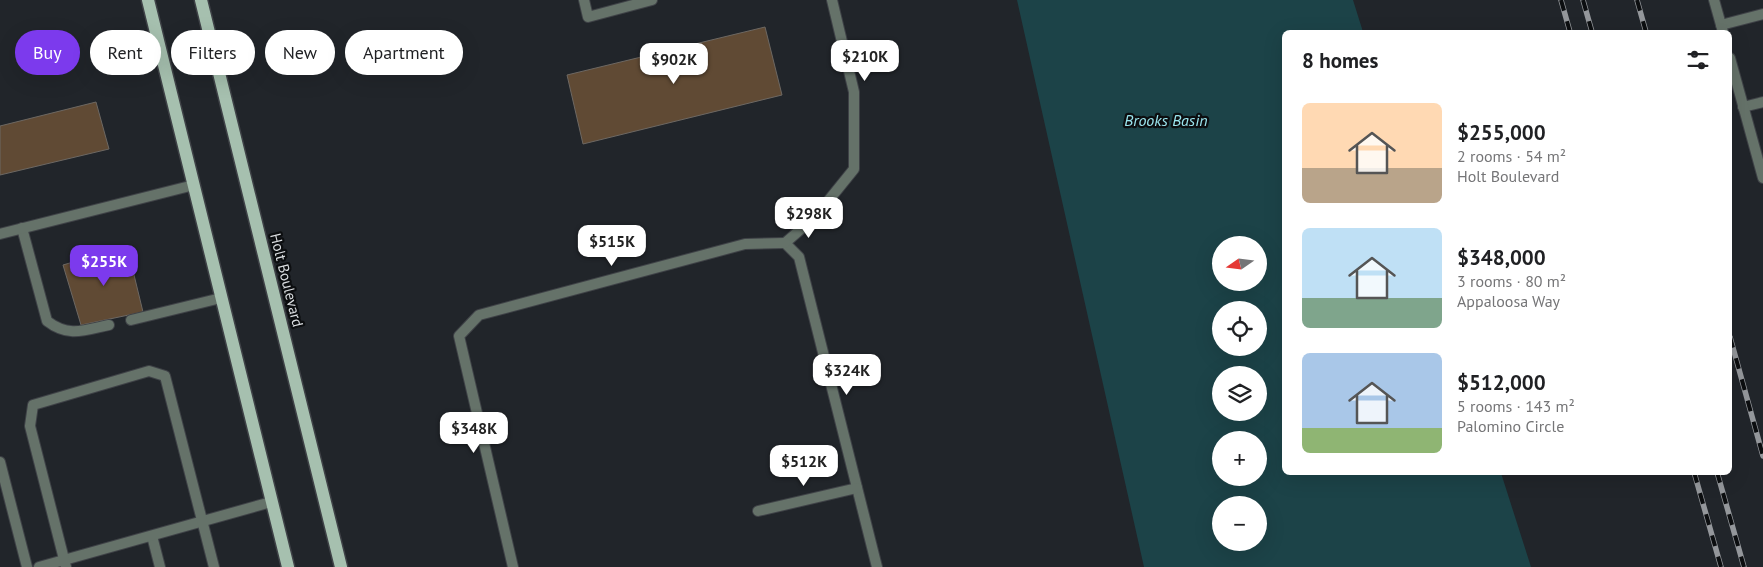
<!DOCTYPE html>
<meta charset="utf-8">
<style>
:root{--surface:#fff;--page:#f6f6f6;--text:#202124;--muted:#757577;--accent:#7c3aed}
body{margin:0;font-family:"PT Sans",sans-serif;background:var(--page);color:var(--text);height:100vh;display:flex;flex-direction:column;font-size:19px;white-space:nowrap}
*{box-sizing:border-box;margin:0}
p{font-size:16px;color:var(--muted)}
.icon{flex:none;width:28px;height:28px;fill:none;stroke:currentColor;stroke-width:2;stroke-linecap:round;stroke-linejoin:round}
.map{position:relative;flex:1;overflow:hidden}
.details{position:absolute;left:1282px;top:30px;width:450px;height:445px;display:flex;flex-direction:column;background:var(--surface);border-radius:8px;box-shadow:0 5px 20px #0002}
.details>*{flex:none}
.hud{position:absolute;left:15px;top:30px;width:475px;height:45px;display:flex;gap:10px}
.needle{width:32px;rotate:256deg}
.fabs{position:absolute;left:1212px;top:236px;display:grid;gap:10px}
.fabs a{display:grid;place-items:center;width:55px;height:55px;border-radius:50%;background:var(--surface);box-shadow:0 5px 20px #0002;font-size:25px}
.price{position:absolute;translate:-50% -42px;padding:0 11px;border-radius:10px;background:#fff;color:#222;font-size:16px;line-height:32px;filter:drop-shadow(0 1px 2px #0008)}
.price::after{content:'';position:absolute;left:50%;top:30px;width:15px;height:11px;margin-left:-8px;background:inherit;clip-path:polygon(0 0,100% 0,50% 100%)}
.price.current{background:var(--accent);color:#fff}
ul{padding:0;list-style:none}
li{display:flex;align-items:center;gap:15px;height:125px;padding:0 20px}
li span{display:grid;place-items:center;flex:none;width:140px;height:100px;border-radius:8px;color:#555}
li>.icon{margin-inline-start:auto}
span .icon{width:60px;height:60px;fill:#fffc;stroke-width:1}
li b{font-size:21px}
h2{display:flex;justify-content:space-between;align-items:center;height:60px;padding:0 20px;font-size:21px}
.tag{padding:0 18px;border-radius:22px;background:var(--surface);box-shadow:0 5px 20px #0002;font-size:18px;line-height:45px}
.tag.current{background:var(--accent);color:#fff}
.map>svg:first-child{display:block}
.water{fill:#1c4348;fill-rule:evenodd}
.building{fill:#604a34;stroke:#6d6863}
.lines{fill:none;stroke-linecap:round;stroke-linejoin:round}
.service-casing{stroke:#3f4247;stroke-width:12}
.minor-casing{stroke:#3f4247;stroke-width:12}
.tertiary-casing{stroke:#3f4247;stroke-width:12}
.primary-casing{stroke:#3f4247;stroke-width:15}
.service{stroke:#657269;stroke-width:10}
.minor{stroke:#657269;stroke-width:10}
.tertiary{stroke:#657269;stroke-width:10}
.primary{stroke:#a6c0af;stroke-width:12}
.rail-casing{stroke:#94979b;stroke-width:5.5}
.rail{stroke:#0c0e10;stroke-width:4;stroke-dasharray:11;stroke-linecap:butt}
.labels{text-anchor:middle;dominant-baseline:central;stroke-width:4.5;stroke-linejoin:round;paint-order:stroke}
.street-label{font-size:15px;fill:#dadde0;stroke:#0c0e10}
.water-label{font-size:16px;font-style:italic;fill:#9be5ee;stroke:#0c0e10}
</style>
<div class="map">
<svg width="1763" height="567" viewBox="0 0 1763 567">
<rect width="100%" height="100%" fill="#21252a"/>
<!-- water -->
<path class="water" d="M 1017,0 L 1353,0 L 1363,32 L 1285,32 L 1285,472 L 1501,473 L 1531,567 L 1144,567 ZM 1221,245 L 1259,245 L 1259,282 L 1221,282 ZM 1221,310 L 1259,310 L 1259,348 L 1221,348 ZM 1221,375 L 1259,375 L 1259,412 L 1221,412 ZM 1221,440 L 1259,440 L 1259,478 L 1221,478 ZM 1221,505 L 1259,505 L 1259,542 L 1221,542 Z"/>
<!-- building -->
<g class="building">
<path d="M 765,27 L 782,95 L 583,144 L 567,75 Z"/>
<path d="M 96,102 L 109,149 L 0,175 L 0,126 Z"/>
<path d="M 127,246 L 143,312 L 81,325 L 63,265 Z"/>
</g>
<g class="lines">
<defs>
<g id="service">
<path d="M 584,0 L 588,17 L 652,0"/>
<path d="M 1721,25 L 1763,14"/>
<path d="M 1743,107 L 1763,102"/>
<path d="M 22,228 L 47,321 C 69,338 85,330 109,325"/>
<path d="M 0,234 L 194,185"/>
<path d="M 131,320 L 221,298"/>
<path d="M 0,462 L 27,567"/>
<path d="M 152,536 L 160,567"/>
<path d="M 39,567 L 271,502"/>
<path d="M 66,567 L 30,426 L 33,405 L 149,371 L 165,376 L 214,567"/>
</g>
<g id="minor">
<path d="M 785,243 L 799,257 L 877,567"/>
<path d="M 785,243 L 816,216 L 854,169 L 854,92 L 832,0"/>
<path d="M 758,511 L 857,488"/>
<path d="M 513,567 L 459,336 L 479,315 L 745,244 L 785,243"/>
</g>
<g id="tertiary">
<path d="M 1714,0 L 1723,32"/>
<path d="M 1730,58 L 1763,178"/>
</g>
<g id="primary">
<path d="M 148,0 L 288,567"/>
<path d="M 201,0 L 341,567"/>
</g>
</defs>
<!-- service casing -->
<use href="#service" class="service-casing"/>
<!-- minor casing -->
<use href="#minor" class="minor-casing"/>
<!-- tertiary casing -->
<use href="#tertiary" class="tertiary-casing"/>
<!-- primary casing -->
<use href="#primary" class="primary-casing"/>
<!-- service -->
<use href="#service" class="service"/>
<!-- minor -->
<use href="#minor" class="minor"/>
<!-- tertiary -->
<use href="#tertiary" class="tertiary"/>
<!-- primary -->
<use href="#primary" class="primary"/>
<defs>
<g id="rail">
<path d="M 1561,0 L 1570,32"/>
<path d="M 1583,0 L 1592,32"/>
<path d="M 1637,0 L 1646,32"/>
<path d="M 1730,337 L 1763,456"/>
<path d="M 1694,472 L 1721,567"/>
<path d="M 1717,472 L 1744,567"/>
</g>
</defs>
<!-- rail casing -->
<use href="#rail" class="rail-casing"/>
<!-- rail -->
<use href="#rail" class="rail"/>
</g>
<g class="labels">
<!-- street labels -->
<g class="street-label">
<text transform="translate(287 280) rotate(76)">Holt Boulevard</text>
</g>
<!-- water labels -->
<g class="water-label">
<text x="1166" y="120">Brooks Basin</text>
</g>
</g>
</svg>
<div class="fabs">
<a><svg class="needle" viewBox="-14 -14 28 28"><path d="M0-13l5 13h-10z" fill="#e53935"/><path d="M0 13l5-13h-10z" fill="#757577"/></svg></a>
<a><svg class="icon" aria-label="locate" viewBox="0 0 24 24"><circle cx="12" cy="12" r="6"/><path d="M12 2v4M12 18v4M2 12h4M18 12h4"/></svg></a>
<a><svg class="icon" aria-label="layers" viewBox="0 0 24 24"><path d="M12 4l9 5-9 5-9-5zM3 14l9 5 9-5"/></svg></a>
<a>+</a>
<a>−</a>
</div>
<b class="price" style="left:865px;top:82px">$210K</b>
<b class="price" style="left:674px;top:85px">$902K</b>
<b class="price" style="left:809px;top:239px">$298K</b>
<b class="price" style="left:612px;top:267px">$515K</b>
<b class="price current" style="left:104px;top:287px">$255K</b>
<b class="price" style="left:847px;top:396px">$324K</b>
<b class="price" style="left:474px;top:454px">$348K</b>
<b class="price" style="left:804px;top:487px">$512K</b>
<div class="hud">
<a class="tag current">Buy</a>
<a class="tag">Rent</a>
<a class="tag">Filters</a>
<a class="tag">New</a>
<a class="tag">Apartment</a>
</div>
<section class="details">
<h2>8 homes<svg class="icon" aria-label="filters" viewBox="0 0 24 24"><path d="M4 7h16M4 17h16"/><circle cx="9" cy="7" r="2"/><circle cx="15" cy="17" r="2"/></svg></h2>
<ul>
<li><span style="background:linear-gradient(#ffd9b3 65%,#b9a48a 0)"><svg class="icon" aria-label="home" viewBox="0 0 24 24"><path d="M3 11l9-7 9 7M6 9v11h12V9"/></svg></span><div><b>$255,000</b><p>2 rooms · 54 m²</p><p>Holt Boulevard</p></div></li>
<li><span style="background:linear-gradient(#bfe0f5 70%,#7fa58c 0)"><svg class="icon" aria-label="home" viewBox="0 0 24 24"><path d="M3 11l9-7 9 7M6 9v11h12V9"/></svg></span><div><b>$348,000</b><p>3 rooms · 80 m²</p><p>Appaloosa Way</p></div></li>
<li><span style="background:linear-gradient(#a9c7e8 75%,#8fb573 0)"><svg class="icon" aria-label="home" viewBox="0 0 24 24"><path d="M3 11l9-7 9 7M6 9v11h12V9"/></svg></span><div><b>$512,000</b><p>5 rooms · 143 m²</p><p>Palomino Circle</p></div></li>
</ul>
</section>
</div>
